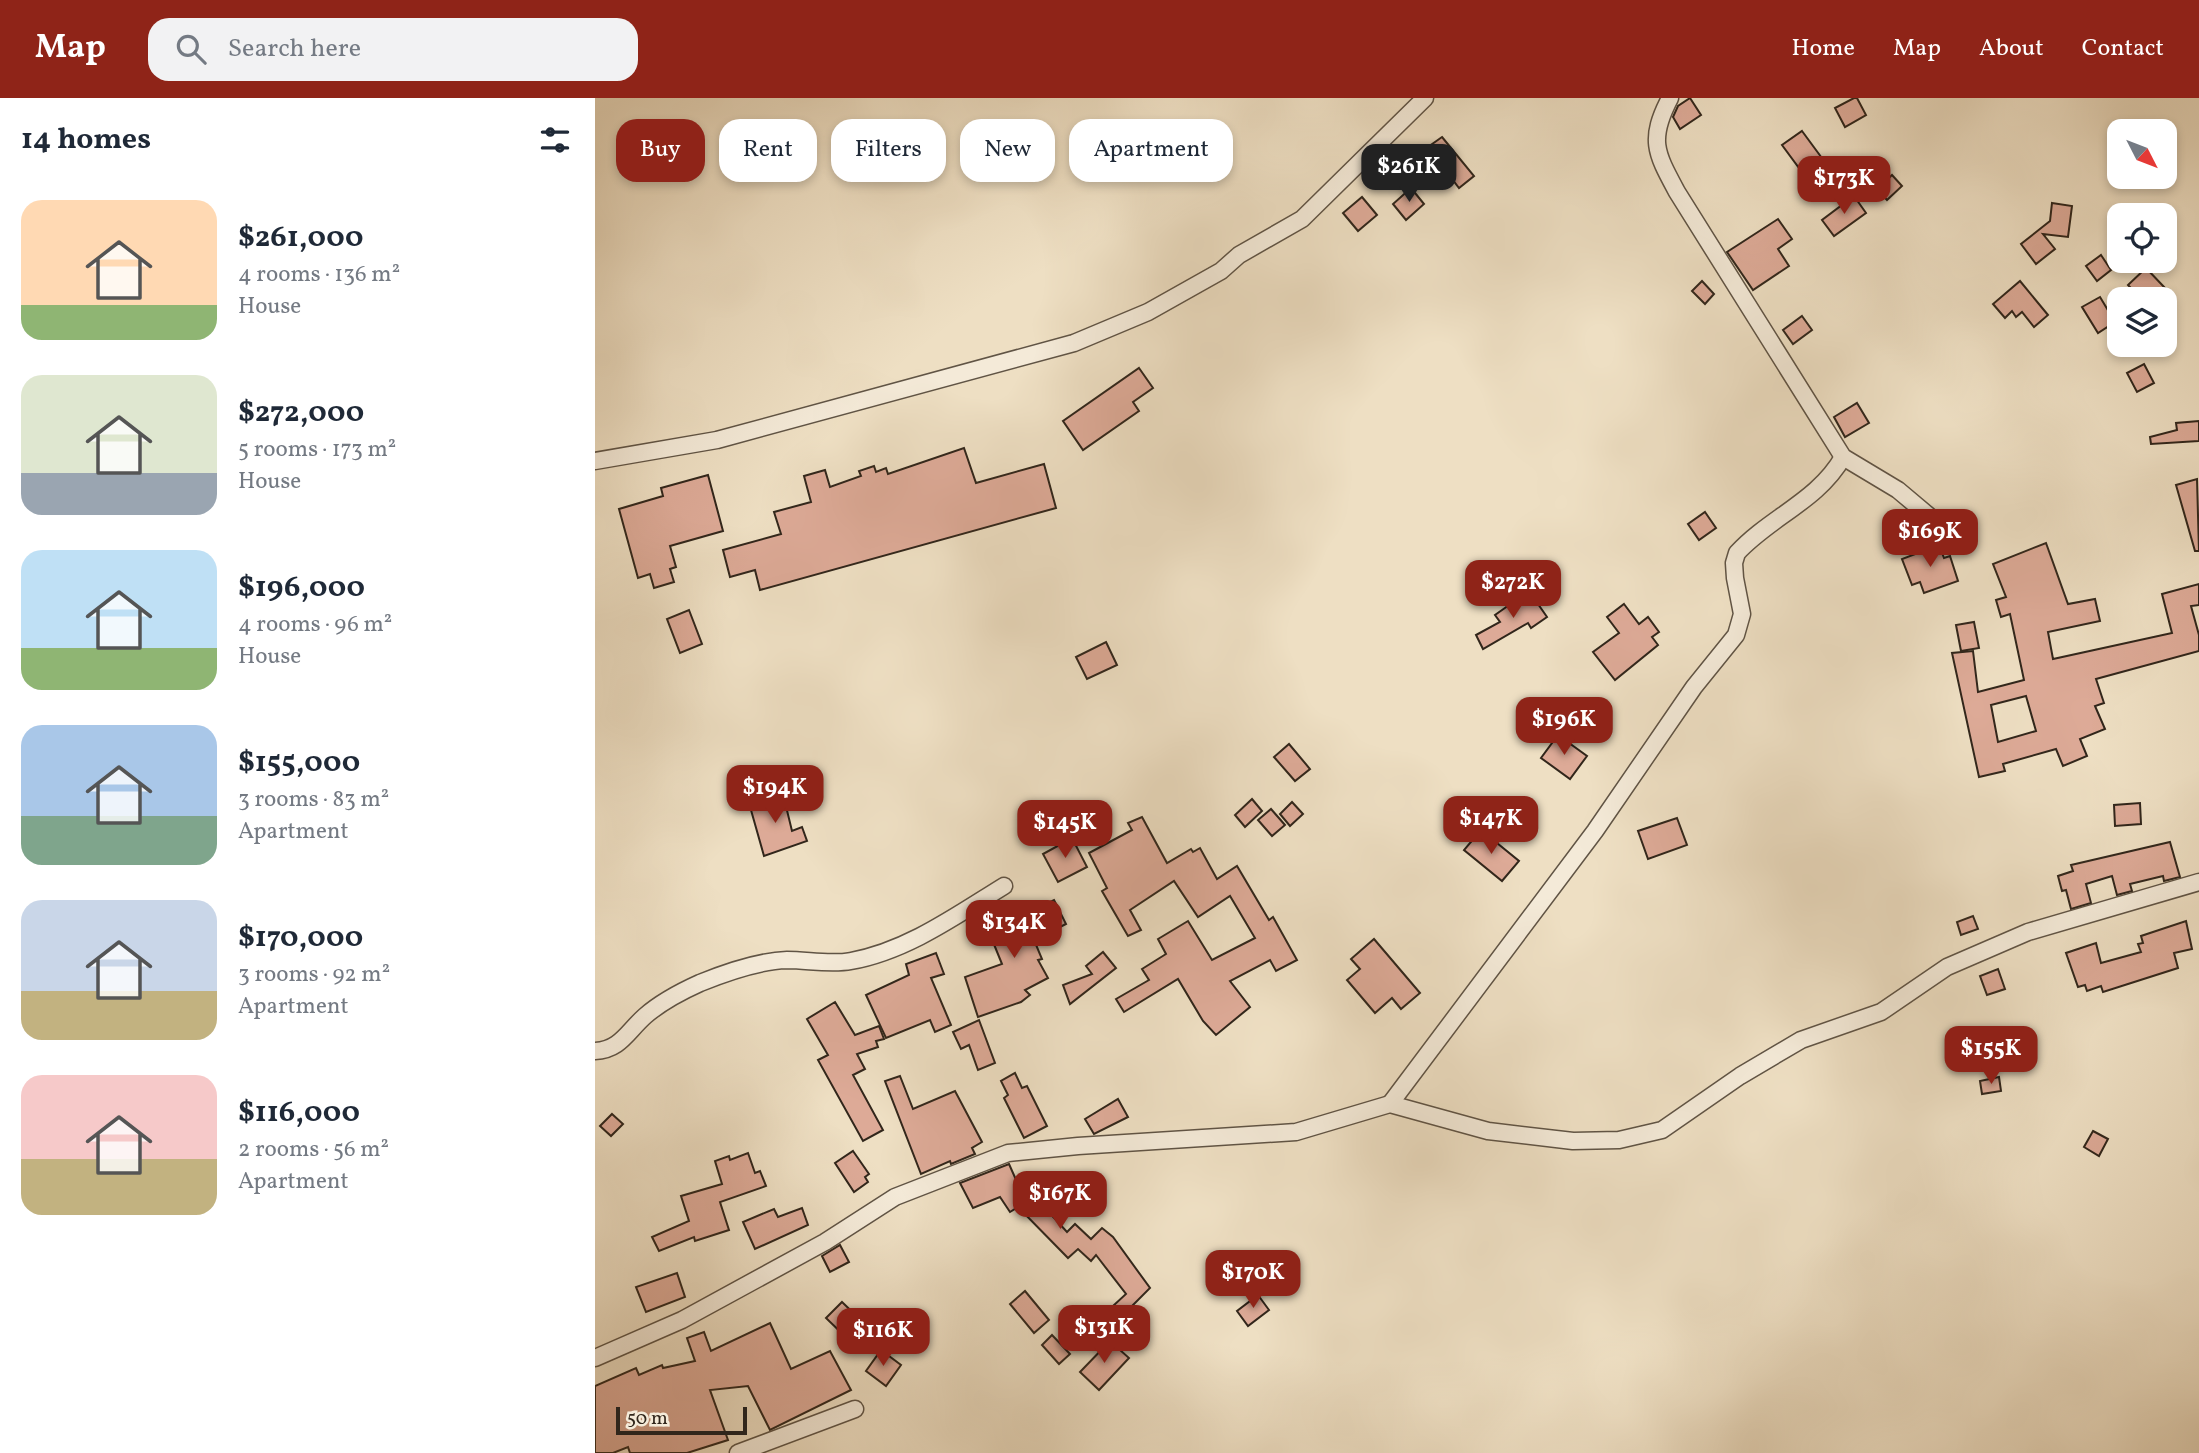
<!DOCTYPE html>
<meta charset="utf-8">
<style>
:root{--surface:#fff;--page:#f2f2f3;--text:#1f2937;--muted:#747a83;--accent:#8f2418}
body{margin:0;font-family:Vollkorn,serif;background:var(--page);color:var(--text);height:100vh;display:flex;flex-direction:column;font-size:26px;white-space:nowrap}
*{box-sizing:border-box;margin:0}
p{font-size:23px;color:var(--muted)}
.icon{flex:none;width:38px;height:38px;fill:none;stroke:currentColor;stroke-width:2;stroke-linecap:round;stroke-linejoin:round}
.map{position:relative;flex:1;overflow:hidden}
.side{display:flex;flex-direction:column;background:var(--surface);width:595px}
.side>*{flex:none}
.hud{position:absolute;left:21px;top:21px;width:665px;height:63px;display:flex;gap:14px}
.needle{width:46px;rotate:132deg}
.fabs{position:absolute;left:1512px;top:21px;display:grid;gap:14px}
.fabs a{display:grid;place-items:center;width:70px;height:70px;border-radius:14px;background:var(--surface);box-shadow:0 4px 10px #0003;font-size:35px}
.scale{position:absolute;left:21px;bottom:18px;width:131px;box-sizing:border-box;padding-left:7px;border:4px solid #31261b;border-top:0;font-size:19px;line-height:24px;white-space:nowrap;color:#31261b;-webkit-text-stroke:5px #f4ead8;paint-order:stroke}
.price{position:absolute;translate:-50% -60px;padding:0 16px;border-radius:14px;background:var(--accent);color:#fff;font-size:23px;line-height:46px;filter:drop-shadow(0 2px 4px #0008)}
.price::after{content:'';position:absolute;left:50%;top:42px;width:21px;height:16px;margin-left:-10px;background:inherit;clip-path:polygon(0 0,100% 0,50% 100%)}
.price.active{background:#222;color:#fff}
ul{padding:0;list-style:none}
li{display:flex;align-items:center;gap:21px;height:175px;padding:0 21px}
li span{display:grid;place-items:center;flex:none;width:196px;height:140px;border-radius:21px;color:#555}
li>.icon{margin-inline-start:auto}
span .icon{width:84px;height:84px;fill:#fffc;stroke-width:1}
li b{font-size:30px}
h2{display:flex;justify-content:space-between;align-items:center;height:84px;padding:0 21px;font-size:30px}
.tag{padding:0 24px;border-radius:21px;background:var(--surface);box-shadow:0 4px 10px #0003;font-size:24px;line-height:63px}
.tag.active{background:var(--accent);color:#fff}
header{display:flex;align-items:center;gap:42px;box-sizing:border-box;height:98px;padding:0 35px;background:var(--accent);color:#fff}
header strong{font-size:33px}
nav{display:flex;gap:38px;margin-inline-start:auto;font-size:24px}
.search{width:490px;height:63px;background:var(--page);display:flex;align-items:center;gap:18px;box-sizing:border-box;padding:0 24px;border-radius:21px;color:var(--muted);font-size:26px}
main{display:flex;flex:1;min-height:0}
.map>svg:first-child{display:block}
.building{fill:#ddaa97;stroke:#31261b;stroke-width:2;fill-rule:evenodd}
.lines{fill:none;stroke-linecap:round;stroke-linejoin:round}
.minor-casing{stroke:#605445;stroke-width:19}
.minor{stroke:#f4ead8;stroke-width:16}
</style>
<header>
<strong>Map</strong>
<div class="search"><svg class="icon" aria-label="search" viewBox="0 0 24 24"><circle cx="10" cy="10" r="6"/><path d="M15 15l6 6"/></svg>Search here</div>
<nav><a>Home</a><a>Map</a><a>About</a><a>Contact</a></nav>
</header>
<main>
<section class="side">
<h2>14 homes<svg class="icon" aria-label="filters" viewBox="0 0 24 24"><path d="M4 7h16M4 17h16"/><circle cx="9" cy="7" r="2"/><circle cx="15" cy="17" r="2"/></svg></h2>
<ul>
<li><span style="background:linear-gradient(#ffd9b3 75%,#8fb573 0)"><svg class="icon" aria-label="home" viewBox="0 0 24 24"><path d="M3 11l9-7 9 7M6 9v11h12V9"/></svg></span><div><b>$261,000</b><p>4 rooms · 136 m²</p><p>House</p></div></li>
<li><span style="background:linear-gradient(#dfe7d0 70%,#9aa5b1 0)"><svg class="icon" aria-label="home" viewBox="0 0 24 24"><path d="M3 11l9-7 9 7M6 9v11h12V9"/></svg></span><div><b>$272,000</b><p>5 rooms · 173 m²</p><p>House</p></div></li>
<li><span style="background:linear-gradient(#bfe0f5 70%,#8fb573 0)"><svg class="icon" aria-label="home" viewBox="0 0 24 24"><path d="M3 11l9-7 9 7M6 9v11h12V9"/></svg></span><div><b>$196,000</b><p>4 rooms · 96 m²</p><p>House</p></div></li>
<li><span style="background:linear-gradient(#a9c7e8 65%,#7fa58c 0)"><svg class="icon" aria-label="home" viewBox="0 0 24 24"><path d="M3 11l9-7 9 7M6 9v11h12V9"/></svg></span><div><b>$155,000</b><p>3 rooms · 83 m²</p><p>Apartment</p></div></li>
<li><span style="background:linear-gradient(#c9d6e8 65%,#c2b280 0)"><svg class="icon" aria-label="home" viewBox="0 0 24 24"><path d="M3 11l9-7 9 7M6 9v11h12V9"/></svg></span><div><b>$170,000</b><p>3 rooms · 92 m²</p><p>Apartment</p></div></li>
<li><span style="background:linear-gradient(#f6c9c9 60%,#c2b280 0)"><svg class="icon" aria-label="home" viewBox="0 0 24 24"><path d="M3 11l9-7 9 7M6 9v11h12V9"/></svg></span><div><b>$116,000</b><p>2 rooms · 56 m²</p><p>Apartment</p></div></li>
</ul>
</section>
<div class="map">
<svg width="1604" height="1355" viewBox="0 0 1604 1355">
<rect width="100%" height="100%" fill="#eedfc3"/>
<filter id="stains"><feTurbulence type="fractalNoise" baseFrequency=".00286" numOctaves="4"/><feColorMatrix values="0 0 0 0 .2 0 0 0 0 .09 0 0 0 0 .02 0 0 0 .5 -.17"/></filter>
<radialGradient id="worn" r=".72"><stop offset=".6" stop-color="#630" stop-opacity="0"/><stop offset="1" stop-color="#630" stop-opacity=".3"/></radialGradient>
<!-- building -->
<g class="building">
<path d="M 1095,0 L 1106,17 L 1085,31 L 1078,19 L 1083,8 Z"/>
<path d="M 1259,0 L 1262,0 L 1271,17 L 1250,29 L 1240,10 Z"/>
<path d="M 1207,33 L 1232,67 L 1217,78 L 1209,66 L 1204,70 L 1187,47 Z"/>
<path d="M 847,39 L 879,78 L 864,90 L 833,49 Z"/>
<path d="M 1297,77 L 1307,88 L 1292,102 L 1282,91 Z"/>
<path d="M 816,90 L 829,106 L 811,122 L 798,106 Z"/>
<path d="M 1259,98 L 1271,115 L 1239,138 L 1227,122 Z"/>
<path d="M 767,99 L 782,117 L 763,133 L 748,115 Z"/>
<path d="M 1457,105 L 1477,108 L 1473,139 L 1448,136 L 1460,151 L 1441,166 L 1426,146 L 1455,123 Z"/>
<path d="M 1183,121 L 1197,141 L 1183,151 L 1194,168 L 1158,192 L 1132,154 Z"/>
<path d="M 1506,157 L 1516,172 L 1502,183 L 1491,168 Z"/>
<path d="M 1551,170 L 1570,190 L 1557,201 L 1546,201 L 1533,187 Z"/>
<path d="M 1107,183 L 1119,196 L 1110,206 L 1097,193 Z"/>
<path d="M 1425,183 L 1453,217 L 1439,229 L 1427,214 L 1421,219 L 1417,213 L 1410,220 L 1398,206 Z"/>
<path d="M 1505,199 L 1520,224 L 1503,235 L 1487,209 Z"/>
<path d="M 1207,218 L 1217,232 L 1198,246 L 1188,232 Z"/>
<path d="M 1549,266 L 1559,285 L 1542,294 L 1532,275 Z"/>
<path d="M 544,270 L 558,290 L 538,304 L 544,313 L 488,352 L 468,323 Z"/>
<path d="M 1262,305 L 1274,325 L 1250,339 L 1239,319 Z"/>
<path d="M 1604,323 L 1604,343 L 1556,346 L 1555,339 L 1582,332 L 1581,325 Z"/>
<path d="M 369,350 L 381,385 L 449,366 L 461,410 L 165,492 L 160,472 L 135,479 L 128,452 L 186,436 L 179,414 L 216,404 L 209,378 L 230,372 L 235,389 L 266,378 L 264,373 L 279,368 L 281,374 L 291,370 L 293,376 Z"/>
<path d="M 113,377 L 128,433 L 75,448 L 81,469 L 75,471 L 79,484 L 59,490 L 55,476 L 43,480 L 24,411 L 68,398 L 66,390 Z"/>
<path d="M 1602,381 L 1604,453 L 1600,453 L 1581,387 Z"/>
<path d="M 1110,414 L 1121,430 L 1104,442 L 1093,426 Z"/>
<path d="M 1451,445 L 1473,506 L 1500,501 L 1505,523 L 1453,534 L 1458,561 L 1577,535 L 1567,496 L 1604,486 L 1604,507 L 1596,508 L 1604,537 L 1604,553 L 1501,581 L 1509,605 L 1500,608 L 1510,631 L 1485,641 L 1492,658 L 1468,668 L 1461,651 L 1408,666 L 1410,673 L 1384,679 L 1357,555 L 1378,553 L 1383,594 L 1429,582 L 1415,516 L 1406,519 L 1401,502 L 1411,499 L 1398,466 ZM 1431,598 L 1441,633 L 1403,644 L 1396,607 Z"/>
<path d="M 1344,447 L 1349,460 L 1355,458 L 1363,483 L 1329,495 L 1325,484 L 1317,487 L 1307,461 Z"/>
<path d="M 934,493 L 952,519 L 936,530 L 933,525 L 888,551 L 881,537 L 905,524 L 900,517 Z"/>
<path d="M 1029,506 L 1044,526 L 1053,519 L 1064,534 L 1057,539 L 1063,547 L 1020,582 L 998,554 L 1024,535 L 1012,519 Z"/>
<path d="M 94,512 L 107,546 L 85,555 L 72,521 Z"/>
<path d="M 1379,524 L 1384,550 L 1366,553 L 1361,527 Z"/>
<path d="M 511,544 L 522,567 L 492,581 L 481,559 Z"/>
<path d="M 963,637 L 992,658 L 975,681 L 946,660 Z"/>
<path d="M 694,646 L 715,671 L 700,683 L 679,659 Z"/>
<path d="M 188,696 L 197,733 L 207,729 L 212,743 L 169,758 L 154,705 Z"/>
<path d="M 657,701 L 667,713 L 650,729 L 640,717 Z"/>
<path d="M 697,704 L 708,716 L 695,728 L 685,716 Z"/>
<path d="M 1545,705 L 1546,726 L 1520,728 L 1519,707 Z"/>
<path d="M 676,711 L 690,727 L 677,738 L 663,722 Z"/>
<path d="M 547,719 L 572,765 L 596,751 L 598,754 L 605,750 L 622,781 L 642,768 L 674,822 L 678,819 L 702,862 L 681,873 L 675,862 L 635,883 L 655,909 L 621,937 L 608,923 L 583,881 L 529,914 L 521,901 L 554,882 L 547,871 L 571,856 L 563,841 L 593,823 L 617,862 L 660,840 L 635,798 L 603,819 L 579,783 L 535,812 L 546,832 L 533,838 L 507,793 L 512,790 L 494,755 L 537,732 L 533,725 Z"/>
<path d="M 1082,720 L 1092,747 L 1053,761 L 1043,733 Z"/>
<path d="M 886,732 L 924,763 L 907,783 L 869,752 Z"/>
<path d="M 477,740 L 492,769 L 463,784 L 448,756 Z"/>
<path d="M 1575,744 L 1585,779 L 1569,783 L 1568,778 L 1535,786 L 1537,793 L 1522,797 L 1517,778 L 1491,786 L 1496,805 L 1476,811 L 1471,792 L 1467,793 L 1463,778 L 1478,773 L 1476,767 Z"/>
<path d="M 459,802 L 471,826 L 439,842 L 447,861 L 443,862 L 453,880 L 430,892 L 435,897 L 426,904 L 383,919 L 370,879 L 407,866 L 396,839 L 404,836 L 400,825 L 428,814 L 429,817 Z"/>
<path d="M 1378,818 L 1383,831 L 1366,837 L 1362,824 Z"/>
<path d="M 1591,823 L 1597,851 L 1579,855 L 1583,870 L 1508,894 L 1506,888 L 1492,893 L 1490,887 L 1483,889 L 1471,855 L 1501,845 L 1506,865 L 1546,854 L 1543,846 L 1548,845 L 1546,838 Z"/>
<path d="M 779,841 L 825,895 L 806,911 L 797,900 L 780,915 L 752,882 L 765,871 L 756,861 Z"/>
<path d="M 508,854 L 521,870 L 475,906 L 468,887 L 497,876 L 491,868 Z"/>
<path d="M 341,855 L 349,876 L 336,880 L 356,927 L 340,934 L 335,922 L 291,940 L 271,897 L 314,877 L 311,866 Z"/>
<path d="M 1403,871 L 1410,891 L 1392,897 L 1385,878 Z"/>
<path d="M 240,904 L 260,937 L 284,928 L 289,941 L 281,943 L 283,949 L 262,956 L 270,971 L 258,977 L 288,1032 L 268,1043 L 223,962 L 233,957 L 212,921 Z"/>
<path d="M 384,922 L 400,965 L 383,972 L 374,947 L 366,951 L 358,934 Z"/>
<path d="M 420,975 L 427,990 L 432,988 L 452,1028 L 429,1040 L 409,1000 L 413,997 L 406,983 Z"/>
<path d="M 305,978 L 318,1011 L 360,993 L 387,1044 L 377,1050 L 380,1056 L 356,1066 L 355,1063 L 326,1076 L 290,983 Z"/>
<path d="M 1404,979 L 1406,993 L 1387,996 L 1385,983 Z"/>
<path d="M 523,1001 L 533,1019 L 499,1036 L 490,1021 Z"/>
<path d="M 17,1016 L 28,1026 L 16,1038 L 5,1028 Z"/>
<path d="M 1498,1033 L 1513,1041 L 1504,1058 L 1489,1049 Z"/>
<path d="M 258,1053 L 274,1076 L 270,1079 L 273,1084 L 259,1094 L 240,1065 Z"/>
<path d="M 153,1055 L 160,1075 L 165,1073 L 171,1088 L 125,1104 L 134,1132 L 100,1143 L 99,1139 L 64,1153 L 57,1139 L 94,1123 L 86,1098 L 127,1086 L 120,1063 L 134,1058 L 135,1062 Z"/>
<path d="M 414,1066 L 426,1093 L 432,1090 L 472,1134 L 480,1126 L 496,1141 L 507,1130 L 518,1139 L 555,1190 L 528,1217 L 518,1208 L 531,1196 L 501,1157 L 496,1163 L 483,1151 L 473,1160 L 423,1109 L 415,1114 L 405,1099 L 378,1110 L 365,1085 Z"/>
<path d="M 207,1110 L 213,1127 L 160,1151 L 148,1124 L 179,1111 L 183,1119 Z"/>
<path d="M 245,1147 L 254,1164 L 235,1174 L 227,1158 Z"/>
<path d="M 82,1175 L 90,1199 L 51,1214 L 41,1189 Z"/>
<path d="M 430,1193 L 454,1222 L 439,1235 L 415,1206 Z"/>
<path d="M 663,1197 L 674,1212 L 653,1228 L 642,1213 Z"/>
<path d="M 247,1204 L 273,1229 L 257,1245 L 231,1220 Z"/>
<path d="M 175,1225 L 196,1271 L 235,1253 L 256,1292 L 175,1332 L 153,1288 L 115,1292 L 133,1342 L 92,1355 L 35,1355 L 33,1349 L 18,1355 L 0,1355 L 0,1288 L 41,1270 L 44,1277 L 67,1267 L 68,1270 L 100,1263 L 92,1240 L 109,1234 L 116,1253 Z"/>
<path d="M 457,1237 L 475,1256 L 464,1266 L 447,1247 Z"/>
<path d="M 515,1243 L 534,1260 L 504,1292 L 485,1274 Z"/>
<path d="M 286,1252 L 306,1267 L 291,1288 L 271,1273 Z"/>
</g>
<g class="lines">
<defs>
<g id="minor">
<path d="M 1075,0 C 1053,42 1061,55 1082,94 L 1248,359 L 1303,392 L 1353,434 L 1365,437"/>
<path d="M 0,363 L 122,342 L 479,245 L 553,214 L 626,173 L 644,157 L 707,121 L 830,0"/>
<path d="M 0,953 C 25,952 32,934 50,918 C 66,904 85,894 105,885 C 132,874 163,863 192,862 C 213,862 235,867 256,863 C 312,853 362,817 409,788"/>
<path d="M 795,1006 L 1000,733 L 1099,589 L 1141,537 L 1147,516 L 1140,480 L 1139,465 L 1142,455 C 1175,419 1223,403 1248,359"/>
<path d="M 0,1260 L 87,1222 L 230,1144 L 300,1099 L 413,1055 L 483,1048 L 701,1034 L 795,1006 L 893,1033 L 978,1043 L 1024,1042 L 1067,1032 L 1145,978 L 1206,942 L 1286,914 L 1352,869 L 1433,834 L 1604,784"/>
<path d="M 143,1355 L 260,1311"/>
</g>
</defs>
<!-- minor casing -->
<use href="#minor" class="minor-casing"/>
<!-- minor -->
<use href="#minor" class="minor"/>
</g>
<rect width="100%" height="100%" filter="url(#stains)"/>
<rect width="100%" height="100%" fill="url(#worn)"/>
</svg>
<div class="fabs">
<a><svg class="needle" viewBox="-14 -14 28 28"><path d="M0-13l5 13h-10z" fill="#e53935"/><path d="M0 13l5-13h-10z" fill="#747a83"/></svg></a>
<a><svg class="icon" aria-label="locate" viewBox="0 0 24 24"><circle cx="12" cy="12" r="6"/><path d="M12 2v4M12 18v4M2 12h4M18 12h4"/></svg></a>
<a><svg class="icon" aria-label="layers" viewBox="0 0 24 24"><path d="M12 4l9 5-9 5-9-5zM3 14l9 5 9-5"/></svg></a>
</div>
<div class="scale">50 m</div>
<b class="price active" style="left:814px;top:106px">$261K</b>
<b class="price" style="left:1249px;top:118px">$173K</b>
<b class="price" style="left:1335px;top:471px">$169K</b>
<b class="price" style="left:918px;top:522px">$272K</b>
<b class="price" style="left:969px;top:659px">$196K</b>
<b class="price" style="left:180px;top:727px">$194K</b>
<b class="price" style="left:896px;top:758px">$147K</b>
<b class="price" style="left:470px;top:762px">$145K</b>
<b class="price" style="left:419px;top:862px">$134K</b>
<b class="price" style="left:1396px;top:988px">$155K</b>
<b class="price" style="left:465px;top:1133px">$167K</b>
<b class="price" style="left:658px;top:1212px">$170K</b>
<b class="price" style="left:509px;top:1267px">$131K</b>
<b class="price" style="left:288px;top:1270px">$116K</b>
<div class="hud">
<a class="tag active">Buy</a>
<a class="tag">Rent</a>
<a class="tag">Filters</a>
<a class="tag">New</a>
<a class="tag">Apartment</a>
</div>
</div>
</main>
